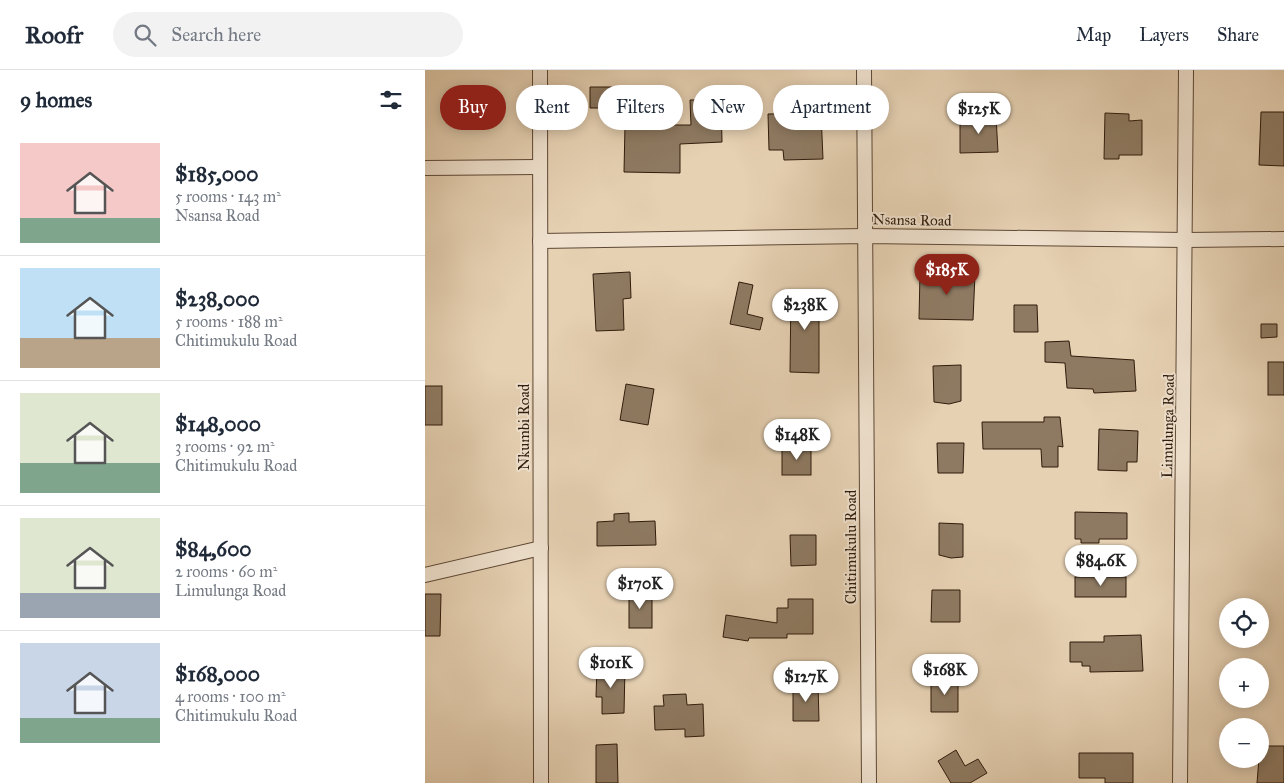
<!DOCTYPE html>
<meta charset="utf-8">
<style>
:root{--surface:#fff;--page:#f2f2f3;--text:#1f2937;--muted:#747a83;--line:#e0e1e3;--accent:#8f2418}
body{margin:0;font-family:"IM FELL Great Primer",serif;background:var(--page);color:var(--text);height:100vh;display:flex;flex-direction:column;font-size:19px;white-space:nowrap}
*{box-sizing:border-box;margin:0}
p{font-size:16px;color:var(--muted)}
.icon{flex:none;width:28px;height:28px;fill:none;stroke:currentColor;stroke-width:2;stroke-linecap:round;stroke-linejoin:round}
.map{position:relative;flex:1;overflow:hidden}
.panel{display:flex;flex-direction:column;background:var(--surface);width:425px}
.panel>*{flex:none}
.hud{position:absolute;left:15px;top:15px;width:475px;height:45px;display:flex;gap:10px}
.fabs{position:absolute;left:794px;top:528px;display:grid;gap:10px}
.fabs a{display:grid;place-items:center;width:50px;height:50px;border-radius:50%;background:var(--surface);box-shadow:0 2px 12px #0003;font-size:25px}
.price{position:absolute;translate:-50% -42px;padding:0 11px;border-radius:18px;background:#fff;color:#222;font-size:16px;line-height:32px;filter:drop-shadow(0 1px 2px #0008)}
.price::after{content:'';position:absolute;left:50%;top:30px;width:15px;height:11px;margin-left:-8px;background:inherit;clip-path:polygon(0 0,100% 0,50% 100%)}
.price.on{background:var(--accent);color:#fff}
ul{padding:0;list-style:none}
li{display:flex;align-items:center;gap:15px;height:125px;padding:0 20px}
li+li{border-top:1px solid var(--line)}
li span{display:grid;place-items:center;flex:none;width:140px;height:100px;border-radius:0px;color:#555}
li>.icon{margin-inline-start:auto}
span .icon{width:60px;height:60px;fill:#fffc;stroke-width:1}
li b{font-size:21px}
h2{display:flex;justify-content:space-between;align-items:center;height:60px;padding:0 20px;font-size:21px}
.chip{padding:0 18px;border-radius:22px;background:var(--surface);box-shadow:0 2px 12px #0003;font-size:18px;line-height:45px}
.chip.on{background:var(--accent);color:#fff}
header{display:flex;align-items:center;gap:30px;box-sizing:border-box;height:70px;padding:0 25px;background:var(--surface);border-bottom:1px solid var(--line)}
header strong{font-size:24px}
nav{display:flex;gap:28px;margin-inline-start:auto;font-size:18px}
.search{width:350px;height:45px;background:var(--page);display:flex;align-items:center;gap:12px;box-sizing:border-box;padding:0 18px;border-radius:28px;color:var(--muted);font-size:19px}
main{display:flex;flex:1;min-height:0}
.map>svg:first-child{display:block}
.building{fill:#8e7a62;stroke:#2f1b0b}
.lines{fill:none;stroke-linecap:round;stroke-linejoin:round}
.street-casing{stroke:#5d4835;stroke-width:16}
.street{stroke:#efe1ce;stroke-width:14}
.labels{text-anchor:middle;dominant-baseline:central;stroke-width:4;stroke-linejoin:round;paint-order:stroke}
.street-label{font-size:15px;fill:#2f1b0b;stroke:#efe1ce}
</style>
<header>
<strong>Roofr</strong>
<div class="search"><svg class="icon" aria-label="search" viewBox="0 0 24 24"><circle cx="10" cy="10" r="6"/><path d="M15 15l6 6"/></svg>Search here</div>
<nav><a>Map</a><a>Layers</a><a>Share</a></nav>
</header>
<main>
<section class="panel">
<h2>9 homes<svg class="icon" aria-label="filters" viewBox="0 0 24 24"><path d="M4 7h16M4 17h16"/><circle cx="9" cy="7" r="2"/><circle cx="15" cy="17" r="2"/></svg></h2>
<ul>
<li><span style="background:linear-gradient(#f6c9c9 75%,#7fa58c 0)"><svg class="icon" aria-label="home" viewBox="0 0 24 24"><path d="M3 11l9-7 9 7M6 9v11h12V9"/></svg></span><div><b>$185,000</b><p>5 rooms · 143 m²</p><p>Nsansa Road</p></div></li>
<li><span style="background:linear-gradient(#bfe0f5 70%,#b9a48a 0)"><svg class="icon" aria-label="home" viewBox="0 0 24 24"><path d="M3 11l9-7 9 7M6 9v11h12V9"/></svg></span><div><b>$238,000</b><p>5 rooms · 188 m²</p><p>Chitimukulu Road</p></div></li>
<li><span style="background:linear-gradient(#dfe7d0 70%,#7fa58c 0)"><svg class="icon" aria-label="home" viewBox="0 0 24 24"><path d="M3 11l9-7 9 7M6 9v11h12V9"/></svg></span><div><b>$148,000</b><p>3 rooms · 92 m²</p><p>Chitimukulu Road</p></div></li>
<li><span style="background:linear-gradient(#dfe7d0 75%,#9aa5b1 0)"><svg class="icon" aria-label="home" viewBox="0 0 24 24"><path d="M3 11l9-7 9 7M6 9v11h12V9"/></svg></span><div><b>$84,600</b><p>2 rooms · 60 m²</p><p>Limulunga Road</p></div></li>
<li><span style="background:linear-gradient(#c9d6e8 75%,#7fa58c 0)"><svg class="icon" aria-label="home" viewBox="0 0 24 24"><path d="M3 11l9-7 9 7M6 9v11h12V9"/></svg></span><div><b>$168,000</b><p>4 rooms · 100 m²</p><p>Chitimukulu Road</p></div></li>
</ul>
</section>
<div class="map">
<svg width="859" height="713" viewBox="0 0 859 713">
<rect width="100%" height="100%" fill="#e6d1b3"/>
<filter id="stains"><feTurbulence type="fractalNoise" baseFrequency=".004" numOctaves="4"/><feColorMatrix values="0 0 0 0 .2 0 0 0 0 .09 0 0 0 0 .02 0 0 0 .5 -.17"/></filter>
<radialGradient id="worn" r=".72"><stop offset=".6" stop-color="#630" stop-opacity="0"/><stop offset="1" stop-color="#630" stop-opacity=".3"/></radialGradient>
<!-- building -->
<g class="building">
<path d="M 165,17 L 187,17 L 186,38 L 165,38 Z"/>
<path d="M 221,20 L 235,20 L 234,55 L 266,55 L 265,30 L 296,29 L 297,72 L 255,74 L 255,103 L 199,102 L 200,55 L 220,55 Z"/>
<path d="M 836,42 L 859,42 L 859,96 L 834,95 Z"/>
<path d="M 396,43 L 398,89 L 359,90 L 358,80 L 344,80 L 343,44 Z"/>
<path d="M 680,43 L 704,44 L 704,51 L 717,50 L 717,85 L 694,85 L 694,89 L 679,89 Z"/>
<path d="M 571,46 L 573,82 L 535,83 L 535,47 Z"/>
<path d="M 205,202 L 206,228 L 198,229 L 199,260 L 171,261 L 168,204 Z"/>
<path d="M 495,203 L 550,204 L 548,250 L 494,249 Z"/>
<path d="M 314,212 L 328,215 L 322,244 L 338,248 L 335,260 L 305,254 Z"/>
<path d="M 366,220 L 394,220 L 394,303 L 365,302 Z"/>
<path d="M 589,235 L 612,235 L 613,262 L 589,262 Z"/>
<path d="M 836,254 L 852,254 L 852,267 L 836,268 Z"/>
<path d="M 644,271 L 646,286 L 709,290 L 711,321 L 669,323 L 668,319 L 642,318 L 640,293 L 620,292 L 620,272 Z"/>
<rect x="843" y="292" width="16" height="33"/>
<path d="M 536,295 L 536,331 L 524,334 L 509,332 L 508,296 Z"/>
<path d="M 201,314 L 229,319 L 223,355 L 195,350 Z"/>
<rect x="0" y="316" width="17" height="39"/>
<path d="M 619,347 L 635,347 L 638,377 L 633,376 L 633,397 L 617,397 L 616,379 L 558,379 L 557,352 L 619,352 Z"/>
<path d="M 674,359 L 713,361 L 712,392 L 702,392 L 702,401 L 673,400 Z"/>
<path d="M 512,373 L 539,373 L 538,403 L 513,403 Z"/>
<rect x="357" y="377" width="29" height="28"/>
<path d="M 650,442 L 702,443 L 702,469 L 674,469 L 674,473 L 656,473 L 656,469 L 650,469 Z"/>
<path d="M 204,443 L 204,452 L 230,451 L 231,475 L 172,476 L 172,452 L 189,451 L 189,444 Z"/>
<path d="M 514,453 L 538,454 L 538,487 L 526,488 L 514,485 Z"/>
<path d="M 365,465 L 391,465 L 391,495 L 366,496 Z"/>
<rect x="650" y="507" width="51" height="20"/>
<path d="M 507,520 L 535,520 L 535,552 L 506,552 Z"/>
<rect x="204" y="522" width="23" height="36"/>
<path d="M 0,524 L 16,524 L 15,566 L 0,566 Z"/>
<path d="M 363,529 L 388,529 L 388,564 L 362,564 L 362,568 L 324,568 L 323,571 L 298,567 L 301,545 L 352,553 L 352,538 L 363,538 Z"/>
<path d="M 716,565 L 718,601 L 665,602 L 665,596 L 657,596 L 657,592 L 645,592 L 645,572 L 679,572 L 679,566 Z"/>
<path d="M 172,596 L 200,597 L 199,643 L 177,644 L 177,627 L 171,627 Z"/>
<path d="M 533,610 L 533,642 L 506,642 L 506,611 Z"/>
<path d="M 393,614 L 394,651 L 368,651 L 368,615 Z"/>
<path d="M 261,624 L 262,635 L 278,634 L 279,666 L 260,667 L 260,659 L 230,660 L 229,636 L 239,636 L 238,625 Z"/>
<path d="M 192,674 L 193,713 L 171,713 L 171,675 Z"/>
<path d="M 835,676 L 859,676 L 859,713 L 832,713 Z"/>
<path d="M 531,680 L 540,696 L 553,689 L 562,703 L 545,713 L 526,713 L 513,691 Z"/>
<path d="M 654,683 L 708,683 L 708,713 L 680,713 L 680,708 L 654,708 Z"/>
</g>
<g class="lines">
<defs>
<g id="street">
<path d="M 115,0 L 116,713"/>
<path d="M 439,0 L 444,713"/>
<path d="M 0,98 L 114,97"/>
<path d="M 115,171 L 441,166 L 761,170 L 859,169"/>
<path d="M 0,505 L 116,478"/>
<path d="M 755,713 L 761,0"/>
</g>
</defs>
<!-- street casing -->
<use href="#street" class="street-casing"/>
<!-- street -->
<use href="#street" class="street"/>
</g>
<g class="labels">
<!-- street labels -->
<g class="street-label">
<text transform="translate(487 150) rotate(1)">Nsansa Road</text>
<text transform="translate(743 356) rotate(-89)">Limulunga Road</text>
<text transform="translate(99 357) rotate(-90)">Nkumbi Road</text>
<text transform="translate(426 477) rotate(-90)">Chitimukulu Road</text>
</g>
</g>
<rect width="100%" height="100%" filter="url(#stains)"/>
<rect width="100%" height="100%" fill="url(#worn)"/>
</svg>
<div class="fabs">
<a><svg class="icon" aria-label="locate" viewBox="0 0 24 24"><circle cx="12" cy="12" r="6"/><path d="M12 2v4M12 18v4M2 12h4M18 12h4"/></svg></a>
<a>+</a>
<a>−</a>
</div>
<b class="price" style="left:554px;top:65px">$125K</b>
<b class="price on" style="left:522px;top:226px">$185K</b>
<b class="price" style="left:380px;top:261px">$238K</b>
<b class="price" style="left:372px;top:391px">$148K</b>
<b class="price" style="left:676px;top:517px">$84.6K</b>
<b class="price" style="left:215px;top:540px">$170K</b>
<b class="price" style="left:186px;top:619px">$101K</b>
<b class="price" style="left:520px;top:626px">$168K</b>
<b class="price" style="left:381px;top:633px">$127K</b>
<div class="hud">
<a class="chip on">Buy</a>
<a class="chip">Rent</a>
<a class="chip">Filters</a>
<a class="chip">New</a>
<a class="chip">Apartment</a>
</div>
</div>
</main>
